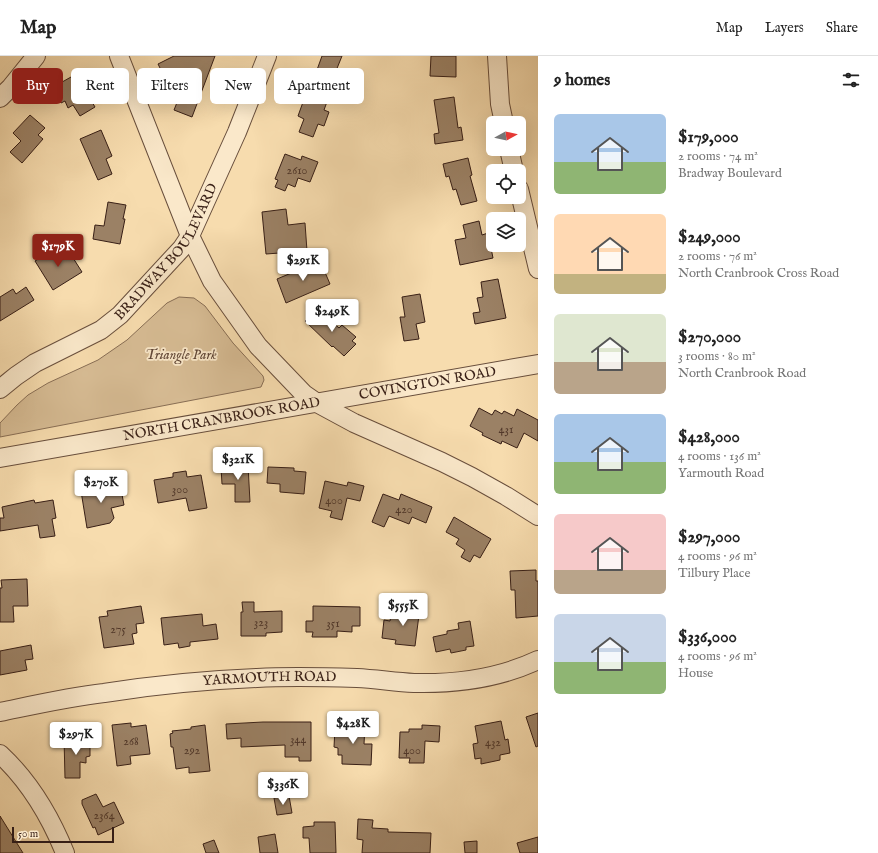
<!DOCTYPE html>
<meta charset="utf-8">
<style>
:root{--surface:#fff;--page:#f2f2f2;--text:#222;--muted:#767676;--line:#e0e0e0;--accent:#8f2418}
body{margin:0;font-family:"IM FELL English",serif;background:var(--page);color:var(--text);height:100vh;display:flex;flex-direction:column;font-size:15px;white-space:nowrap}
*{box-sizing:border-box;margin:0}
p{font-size:13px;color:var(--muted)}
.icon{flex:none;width:22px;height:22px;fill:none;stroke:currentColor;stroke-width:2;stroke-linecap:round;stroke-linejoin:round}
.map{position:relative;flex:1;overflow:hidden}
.details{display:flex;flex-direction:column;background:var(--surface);width:340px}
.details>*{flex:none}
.guide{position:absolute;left:12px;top:12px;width:380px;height:36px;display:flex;gap:8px}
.needle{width:26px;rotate:82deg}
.controls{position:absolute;left:486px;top:60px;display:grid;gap:8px}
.controls a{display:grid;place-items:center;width:40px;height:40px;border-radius:6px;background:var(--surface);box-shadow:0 4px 16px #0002;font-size:20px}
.scale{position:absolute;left:12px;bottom:10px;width:102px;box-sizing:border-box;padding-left:4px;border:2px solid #381f16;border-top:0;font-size:11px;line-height:14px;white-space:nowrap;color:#381f16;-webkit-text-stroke:3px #fae8ca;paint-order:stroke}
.price{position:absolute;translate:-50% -34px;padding:0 9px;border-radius:4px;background:#fff;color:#222;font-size:13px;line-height:26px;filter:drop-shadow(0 1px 2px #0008)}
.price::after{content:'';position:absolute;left:50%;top:24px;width:12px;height:9px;margin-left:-6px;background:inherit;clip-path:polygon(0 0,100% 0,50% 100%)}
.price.on{background:var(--accent);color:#fff}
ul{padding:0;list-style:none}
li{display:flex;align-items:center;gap:12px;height:100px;padding:0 16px}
li span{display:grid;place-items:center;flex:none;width:112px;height:80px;border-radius:6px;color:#555}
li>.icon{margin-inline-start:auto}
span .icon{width:48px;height:48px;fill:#fffc;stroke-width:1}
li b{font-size:17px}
h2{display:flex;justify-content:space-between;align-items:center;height:48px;padding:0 16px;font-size:17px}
.chip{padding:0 14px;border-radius:6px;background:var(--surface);box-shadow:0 4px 16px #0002;font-size:14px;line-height:36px}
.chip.on{background:var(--accent);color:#fff}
header{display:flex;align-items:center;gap:24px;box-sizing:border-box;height:56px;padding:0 20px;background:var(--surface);border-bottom:1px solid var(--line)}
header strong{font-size:19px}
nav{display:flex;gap:22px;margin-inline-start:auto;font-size:14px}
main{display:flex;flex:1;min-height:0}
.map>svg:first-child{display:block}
.green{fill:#d7bc94;stroke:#886e55}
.building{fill:#9b8165;stroke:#381f16}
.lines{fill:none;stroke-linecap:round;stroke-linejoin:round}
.minor-casing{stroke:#684e3c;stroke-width:20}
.minor{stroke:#fae8ca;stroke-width:18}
.labels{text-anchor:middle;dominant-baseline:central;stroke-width:3.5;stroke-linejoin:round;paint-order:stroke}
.number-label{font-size:12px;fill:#51382a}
.street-label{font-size:14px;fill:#381f16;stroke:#fae8ca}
.park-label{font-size:14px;font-style:italic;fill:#604636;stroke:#fae8ca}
</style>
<header>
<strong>Map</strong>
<nav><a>Map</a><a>Layers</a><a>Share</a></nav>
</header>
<main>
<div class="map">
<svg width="538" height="797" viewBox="0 0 538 797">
<rect width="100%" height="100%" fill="#f7dcae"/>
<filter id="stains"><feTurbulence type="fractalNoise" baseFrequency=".005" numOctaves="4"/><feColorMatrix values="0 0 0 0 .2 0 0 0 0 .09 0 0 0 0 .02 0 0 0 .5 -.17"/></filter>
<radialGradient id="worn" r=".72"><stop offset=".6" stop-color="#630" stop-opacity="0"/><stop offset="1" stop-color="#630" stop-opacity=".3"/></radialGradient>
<!-- green -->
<path class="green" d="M 179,241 L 194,242 L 205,250 L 233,287 L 263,320 L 264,324 L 261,331 L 0,381 L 0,367 L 17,349 L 28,339 L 48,327 L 98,304 L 127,284 L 167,247 Z"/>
<!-- building -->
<g class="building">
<path d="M 174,0 L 215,0 L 192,61 L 174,54 L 188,19 L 168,28 L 158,8 Z"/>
<path d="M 322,0 L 342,0 L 325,42 L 328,43 L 324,54 L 329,56 L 324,70 L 318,68 L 313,81 L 299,76 L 304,63 L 298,60 L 307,35 L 309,36 Z"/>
<path d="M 431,0 L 456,0 L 456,21 L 430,20 Z"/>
<path d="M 71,21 L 78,33 L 83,31 L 95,51 L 80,60 L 73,49 L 68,52 L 65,45 L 61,47 L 57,42 L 54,44 L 48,34 Z"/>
<path d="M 454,41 L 458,72 L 461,71 L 463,84 L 435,88 L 434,78 L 439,77 L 434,44 Z"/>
<path d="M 30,59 L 45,72 L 38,79 L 43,83 L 22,107 L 10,96 L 21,85 L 13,77 Z"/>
<path d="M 101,74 L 112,100 L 106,103 L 112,118 L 98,124 L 80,83 Z"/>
<path d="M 285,98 L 301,104 L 302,100 L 318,106 L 310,126 L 298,122 L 295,131 L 288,128 L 285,135 L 275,131 L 278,124 L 275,123 Z"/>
<path d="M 468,102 L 472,119 L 470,120 L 477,145 L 461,149 L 456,133 L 453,134 L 449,120 L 446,121 L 443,108 Z"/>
<path d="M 108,146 L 126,149 L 123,163 L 125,163 L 120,188 L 93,183 L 95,169 L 104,170 Z"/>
<path d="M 286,153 L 288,169 L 305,167 L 307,195 L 266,198 L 262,156 Z"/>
<path d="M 479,165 L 482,179 L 488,177 L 493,202 L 460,209 L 455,184 L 466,182 L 463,169 Z"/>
<path d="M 68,194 L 82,216 L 53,234 L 35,205 L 52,195 L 56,201 Z"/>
<path d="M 321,207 L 330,228 L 286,247 L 277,223 L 308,210 L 309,212 Z"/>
<path d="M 498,223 L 506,262 L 475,268 L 473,257 L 480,256 L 477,242 L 483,241 L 481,226 Z"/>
<path d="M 26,231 L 34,244 L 0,265 L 0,241 L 13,233 L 16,238 Z"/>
<path d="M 420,238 L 425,266 L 416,268 L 419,283 L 404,285 L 400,261 L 405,261 L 402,241 Z"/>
<path d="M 315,255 L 325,264 L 327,261 L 339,272 L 342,269 L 356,281 L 352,285 L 356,288 L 344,300 L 333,290 L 332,291 L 305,265 Z"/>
<path d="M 479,352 L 492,359 L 495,354 L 502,358 L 504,355 L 514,360 L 517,353 L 538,364 L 538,385 L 524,377 L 517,392 L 502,385 L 501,388 L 482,379 L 483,377 L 470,370 Z"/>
<path d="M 248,409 L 250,446 L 235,446 L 235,428 L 222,428 L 221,411 Z"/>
<path d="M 268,411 L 294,412 L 294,415 L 306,416 L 304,438 L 280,436 L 280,428 L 267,427 Z"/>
<path d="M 186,415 L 187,421 L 201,419 L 207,452 L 189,455 L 186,442 L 158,447 L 154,424 L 173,421 L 173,417 Z"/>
<path d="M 325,425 L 347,430 L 348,426 L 364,430 L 360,445 L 347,442 L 342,464 L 330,461 L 332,455 L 319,452 Z"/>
<path d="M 120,428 L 124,449 L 111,452 L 114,462 L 110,467 L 87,472 L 81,435 Z"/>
<path d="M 383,438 L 399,444 L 401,438 L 432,451 L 426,467 L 412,461 L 409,468 L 389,460 L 384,471 L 372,466 Z"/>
<path d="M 34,444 L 35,447 L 53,444 L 56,462 L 52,463 L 55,480 L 40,482 L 38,469 L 0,475 L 0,462 L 4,462 L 2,451 Z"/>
<path d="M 454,461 L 491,483 L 480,502 L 474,499 L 470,506 L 461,501 L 465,494 L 456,488 L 459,483 L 446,476 Z"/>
<path d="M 536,514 L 536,525 L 538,525 L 538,560 L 516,562 L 515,534 L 511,534 L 510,515 Z"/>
<path d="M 27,523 L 28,550 L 13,550 L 14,566 L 0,566 L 0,532 L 2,532 L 1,524 Z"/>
<path d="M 242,546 L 254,546 L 254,556 L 282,555 L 282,576 L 266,577 L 266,580 L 241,580 L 241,556 L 243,556 Z"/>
<path d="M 404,549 L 420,551 L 415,590 L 395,588 L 396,584 L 382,582 L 384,564 L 390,565 L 391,559 L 403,561 Z"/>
<path d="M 141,550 L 144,567 L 136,568 L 137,577 L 132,578 L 134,588 L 104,592 L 99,561 L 108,560 L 107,555 Z"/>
<path d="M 313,550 L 360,551 L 360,570 L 352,570 L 352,576 L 337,575 L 337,581 L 312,581 L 313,576 L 306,576 L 306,565 L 313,565 Z"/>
<path d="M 202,558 L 203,570 L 216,568 L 218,583 L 190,586 L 190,590 L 179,592 L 178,587 L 164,589 L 161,562 Z"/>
<path d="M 470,565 L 474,590 L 466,591 L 466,594 L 451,597 L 450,593 L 436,596 L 433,581 L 447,578 L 447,575 L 459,573 L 458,567 Z"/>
<path d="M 31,589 L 33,603 L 25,604 L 27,614 L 0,619 L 0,595 Z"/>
<path d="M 538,657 L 538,690 L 536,691 L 526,661 Z"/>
<path d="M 501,665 L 505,684 L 508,683 L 510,697 L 500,699 L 500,704 L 481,708 L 481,702 L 475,703 L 473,688 L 478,687 L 475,670 Z"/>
<path d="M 263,666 L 311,666 L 311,705 L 299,705 L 299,701 L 285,701 L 285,689 L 241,691 L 241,682 L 227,683 L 226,668 Z"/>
<path d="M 131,667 L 131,671 L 146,669 L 150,698 L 130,700 L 131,708 L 117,710 L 112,669 Z"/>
<path d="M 341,668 L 365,669 L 364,688 L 372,688 L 371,709 L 342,708 L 342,699 L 338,699 L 338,692 L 334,691 L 335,672 L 341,672 Z"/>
<path d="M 205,669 L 210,715 L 189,717 L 189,711 L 176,713 L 173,691 L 171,691 L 170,678 L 173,677 L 172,675 L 191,673 L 191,671 Z"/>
<path d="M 422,669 L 440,670 L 439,686 L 425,685 L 424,707 L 409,707 L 410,702 L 399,702 L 400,676 L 409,676 L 409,673 L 422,673 Z"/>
<path d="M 64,682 L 90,682 L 90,700 L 86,701 L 86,707 L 80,706 L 80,722 L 65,722 Z"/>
<path d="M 96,738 L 103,751 L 114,746 L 124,767 L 98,779 L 95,771 L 93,772 L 82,748 L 82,744 Z"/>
<path d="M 289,740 L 292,757 L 277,759 L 274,742 Z"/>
<path d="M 0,760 L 23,797 L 0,797 Z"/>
<path d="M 358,763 L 373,764 L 372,772 L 388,773 L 388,776 L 431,777 L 430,797 L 362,797 L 363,784 L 357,783 Z"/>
<path d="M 314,766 L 335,766 L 336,797 L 310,797 L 309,782 L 303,782 L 303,771 L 314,770 Z"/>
<path d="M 275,778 L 278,797 L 260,797 L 258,781 Z"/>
<path d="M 538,781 L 538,797 L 520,797 L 517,787 Z"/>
<path d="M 214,784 L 219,797 L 206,797 L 203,788 Z"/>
<path d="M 477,785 L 477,797 L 465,797 L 464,786 Z"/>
</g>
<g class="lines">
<defs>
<g id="minor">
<path d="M 119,0 L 190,180 L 212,225 L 258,290 L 304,338 L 317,347 L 354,367 L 442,406 L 472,421 L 506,440 L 538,460"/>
<path d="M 497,0 L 500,48 L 504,67"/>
<path d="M 0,42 L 11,31 L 36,0"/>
<path d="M 509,93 L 514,115"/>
<path d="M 519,133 L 538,213"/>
<path id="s1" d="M 0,333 L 16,320 L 35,307 L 101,274 L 120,259 L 182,192 L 190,180 L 237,76 L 267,0"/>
<path id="s2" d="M 0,402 L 538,308"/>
<path id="s3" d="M 0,656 C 34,649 69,641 104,637 C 155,629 206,624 257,622 C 290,620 324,621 357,622 C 376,623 395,626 414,627 C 456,628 500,622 538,604"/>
<path d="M 0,698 C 29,725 50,760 65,797"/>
</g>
</defs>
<!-- minor casing -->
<use href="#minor" class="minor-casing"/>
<!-- minor -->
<use href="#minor" class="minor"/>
</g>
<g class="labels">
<!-- number labels -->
<g class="number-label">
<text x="297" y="114">2610</text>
<text x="506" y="373">431</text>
<text x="180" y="433">300</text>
<text x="334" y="444">400</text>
<text x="404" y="453">420</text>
<text x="261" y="566">323</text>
<text x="333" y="567">351</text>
<text x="118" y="573">275</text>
<text x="298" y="683">344</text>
<text x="131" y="685">268</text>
<text x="493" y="686">432</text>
<text x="192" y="694">292</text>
<text x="412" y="694">400</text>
<text x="104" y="759">2364</text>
</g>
<!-- street labels -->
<g class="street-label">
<text stroke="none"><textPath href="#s1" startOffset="221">BRADWAY BOULEVARD</textPath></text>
<text stroke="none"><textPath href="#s2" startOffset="434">COVINGTON ROAD</textPath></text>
<text stroke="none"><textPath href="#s2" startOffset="225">NORTH CRANBROOK ROAD</textPath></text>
<text stroke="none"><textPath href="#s3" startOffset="272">YARMOUTH ROAD</textPath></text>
</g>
<!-- park labels -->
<g class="park-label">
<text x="181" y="299">Triangle Park</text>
</g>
</g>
<rect width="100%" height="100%" filter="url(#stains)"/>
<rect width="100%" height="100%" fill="url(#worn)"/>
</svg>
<div class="controls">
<a><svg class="needle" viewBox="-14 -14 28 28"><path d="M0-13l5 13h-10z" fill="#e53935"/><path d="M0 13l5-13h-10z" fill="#767676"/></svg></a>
<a><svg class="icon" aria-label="locate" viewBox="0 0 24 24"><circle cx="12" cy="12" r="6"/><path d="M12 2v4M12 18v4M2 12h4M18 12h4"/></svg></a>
<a><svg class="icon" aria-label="layers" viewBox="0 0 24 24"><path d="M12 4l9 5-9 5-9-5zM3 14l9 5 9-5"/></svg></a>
</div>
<div class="scale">50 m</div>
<b class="price on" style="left:58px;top:212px">$179K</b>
<b class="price" style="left:303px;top:226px">$291K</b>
<b class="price" style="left:332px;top:277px">$249K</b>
<b class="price" style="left:238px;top:425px">$321K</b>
<b class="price" style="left:101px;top:448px">$270K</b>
<b class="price" style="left:403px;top:571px">$555K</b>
<b class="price" style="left:353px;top:689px">$428K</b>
<b class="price" style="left:76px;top:700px">$297K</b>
<b class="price" style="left:283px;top:750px">$336K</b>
<div class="guide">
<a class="chip on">Buy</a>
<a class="chip">Rent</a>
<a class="chip">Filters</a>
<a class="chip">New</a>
<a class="chip">Apartment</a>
</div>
</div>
<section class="details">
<h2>9 homes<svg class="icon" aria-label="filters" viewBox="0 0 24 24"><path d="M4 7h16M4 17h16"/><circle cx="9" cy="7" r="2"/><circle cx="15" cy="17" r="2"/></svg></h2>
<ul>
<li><span style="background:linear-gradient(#a9c7e8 60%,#8fb573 0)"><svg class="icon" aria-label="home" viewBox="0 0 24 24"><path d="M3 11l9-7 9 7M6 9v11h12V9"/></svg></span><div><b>$179,000</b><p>2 rooms · 74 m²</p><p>Bradway Boulevard</p></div></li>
<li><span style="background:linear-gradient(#ffd9b3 75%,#c2b280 0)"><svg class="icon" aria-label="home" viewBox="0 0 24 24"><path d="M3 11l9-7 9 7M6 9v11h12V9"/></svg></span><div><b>$249,000</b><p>2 rooms · 76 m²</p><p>North Cranbrook Cross Road</p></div></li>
<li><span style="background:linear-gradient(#dfe7d0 60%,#b9a48a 0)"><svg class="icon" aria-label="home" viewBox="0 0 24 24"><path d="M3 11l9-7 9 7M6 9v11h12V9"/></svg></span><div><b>$270,000</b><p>3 rooms · 80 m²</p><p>North Cranbrook Road</p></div></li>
<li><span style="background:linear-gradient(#a9c7e8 60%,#8fb573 0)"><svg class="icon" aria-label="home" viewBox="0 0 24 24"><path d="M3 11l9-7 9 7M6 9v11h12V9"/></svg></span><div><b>$428,000</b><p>4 rooms · 136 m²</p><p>Yarmouth Road</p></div></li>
<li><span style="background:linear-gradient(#f6c9c9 70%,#b9a48a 0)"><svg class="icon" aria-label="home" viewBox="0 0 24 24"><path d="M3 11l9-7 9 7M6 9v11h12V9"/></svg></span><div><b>$297,000</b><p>4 rooms · 96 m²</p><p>Tilbury Place</p></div></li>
<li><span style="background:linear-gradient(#c9d6e8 60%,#8fb573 0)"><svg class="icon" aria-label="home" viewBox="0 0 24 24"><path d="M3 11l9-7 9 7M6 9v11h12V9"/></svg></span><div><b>$336,000</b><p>4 rooms · 96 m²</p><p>House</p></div></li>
</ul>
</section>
</main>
